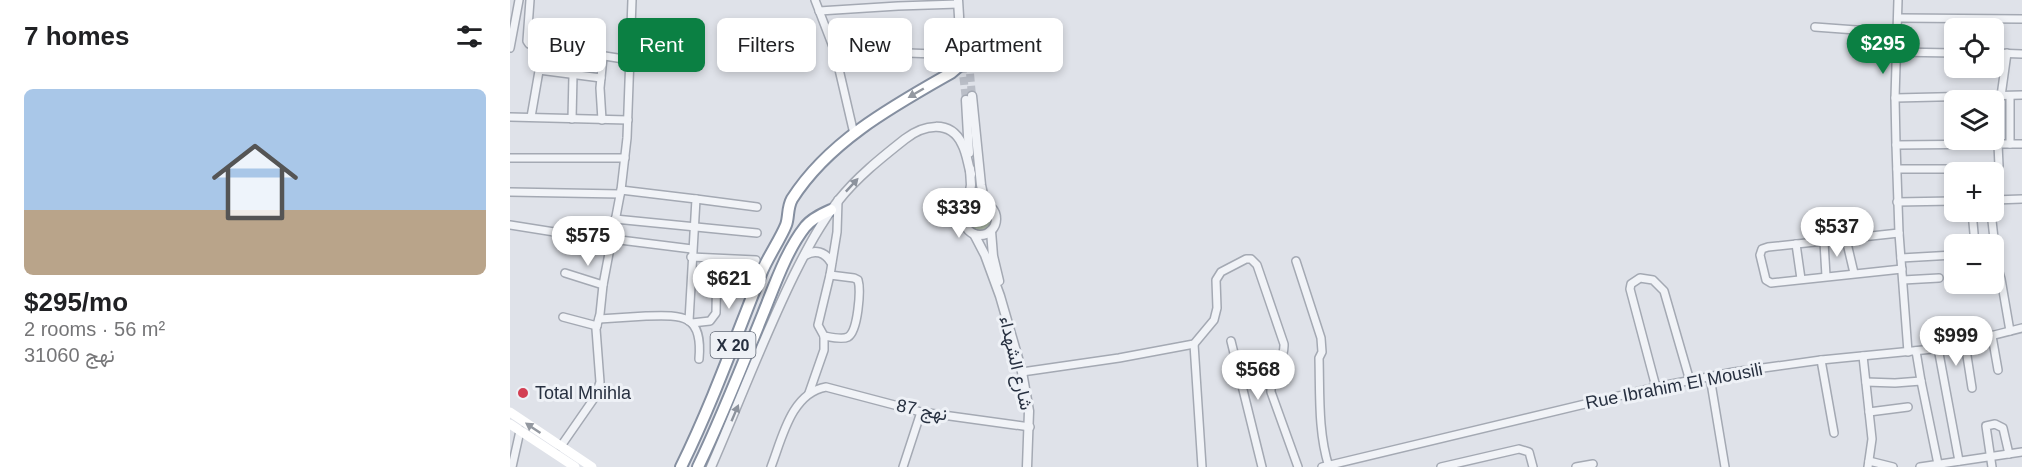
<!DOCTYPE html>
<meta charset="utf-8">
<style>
:root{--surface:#fff;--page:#f6f6f6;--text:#202124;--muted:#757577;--line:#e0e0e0;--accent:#0b8043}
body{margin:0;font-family:Helvetica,Vazirmatn,sans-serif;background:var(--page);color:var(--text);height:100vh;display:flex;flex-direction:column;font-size:22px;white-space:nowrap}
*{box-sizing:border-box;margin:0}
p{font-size:20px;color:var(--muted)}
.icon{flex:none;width:33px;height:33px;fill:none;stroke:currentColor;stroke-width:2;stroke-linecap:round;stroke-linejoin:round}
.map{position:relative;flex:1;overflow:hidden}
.details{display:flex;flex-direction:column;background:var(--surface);width:510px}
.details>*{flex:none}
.banner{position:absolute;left:18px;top:18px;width:570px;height:54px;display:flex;gap:12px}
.fabs{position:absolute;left:1434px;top:18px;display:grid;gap:12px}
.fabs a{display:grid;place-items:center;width:60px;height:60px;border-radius:9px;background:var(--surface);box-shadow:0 3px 9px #0003;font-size:30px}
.price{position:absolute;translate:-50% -51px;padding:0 14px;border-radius:21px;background:#fff;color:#222;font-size:20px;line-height:39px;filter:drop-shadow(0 2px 3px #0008)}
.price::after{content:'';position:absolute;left:50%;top:36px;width:18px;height:14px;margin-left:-9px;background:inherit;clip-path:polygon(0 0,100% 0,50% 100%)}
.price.selected{background:var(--accent);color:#fff}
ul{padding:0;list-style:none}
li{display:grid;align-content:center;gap:12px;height:318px;padding:0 24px}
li+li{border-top:2px solid var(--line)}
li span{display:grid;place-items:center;height:186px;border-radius:9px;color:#555}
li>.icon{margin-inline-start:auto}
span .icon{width:108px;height:108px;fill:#fffc;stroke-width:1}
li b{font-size:26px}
h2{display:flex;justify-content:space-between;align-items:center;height:72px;padding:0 24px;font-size:26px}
.tag{padding:0 21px;border-radius:9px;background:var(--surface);box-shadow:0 3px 9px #0003;font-size:21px;line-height:54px}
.tag.selected{background:var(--accent);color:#fff}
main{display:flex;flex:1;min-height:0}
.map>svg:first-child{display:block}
.green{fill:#c4d3bf}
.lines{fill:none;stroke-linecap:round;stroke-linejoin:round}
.tertiary-tunnel{stroke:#babec7;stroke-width:8;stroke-dasharray:8 4;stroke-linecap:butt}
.minor-casing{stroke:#a4a9b3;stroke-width:10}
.tertiary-casing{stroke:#a4a9b3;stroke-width:11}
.trunk-casing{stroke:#858fa0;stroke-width:14}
.minor{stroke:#f1f3f7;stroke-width:7}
.tertiary{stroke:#f1f3f7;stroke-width:8}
.secondary{stroke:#fff;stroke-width:9}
.trunk{stroke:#fff;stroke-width:10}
.oneway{fill:#9398a0}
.oneway2{fill:#8c929c}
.poi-dot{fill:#d33e52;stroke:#eef1f6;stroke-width:2}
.labels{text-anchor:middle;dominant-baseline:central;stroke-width:6;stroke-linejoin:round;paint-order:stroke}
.shield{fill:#eef1f6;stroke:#636a77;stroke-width:1.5}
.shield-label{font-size:16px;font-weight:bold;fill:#273040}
.street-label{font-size:18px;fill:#273040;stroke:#eef1f6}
.poi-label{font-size:18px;fill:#273040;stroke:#eef1f6;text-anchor:start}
</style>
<main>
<section class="details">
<h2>7 homes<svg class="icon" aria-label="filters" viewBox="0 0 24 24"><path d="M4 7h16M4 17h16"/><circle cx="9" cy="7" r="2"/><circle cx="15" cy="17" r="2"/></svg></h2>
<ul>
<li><span style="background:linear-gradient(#a9c7e8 65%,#b9a48a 0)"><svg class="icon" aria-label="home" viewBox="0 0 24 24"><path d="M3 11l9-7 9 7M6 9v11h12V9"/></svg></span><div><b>$295/mo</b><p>2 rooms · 56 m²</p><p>نهج 31060</p></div></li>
</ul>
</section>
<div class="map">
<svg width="1512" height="467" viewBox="0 0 1512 467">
<rect width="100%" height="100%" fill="#dfe2e9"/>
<!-- green -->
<circle class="green" cx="469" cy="218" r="12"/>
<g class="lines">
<!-- tertiary-tunnel -->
<g class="tertiary-tunnel">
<path d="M 459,62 L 462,96"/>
<path d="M 452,65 L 456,100"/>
</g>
<defs>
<g id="minor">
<path d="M 20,0 L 17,41 L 19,44 L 120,60"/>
<path d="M 305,0 L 325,52 L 344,134"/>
<path d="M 1388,0 L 1385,98 L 1386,145 L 1389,233 L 1398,352"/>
<path d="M 309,11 L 388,6 L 448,4"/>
<path d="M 1389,18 L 1512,19"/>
<path d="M 1305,27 L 1346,30 L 1388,30"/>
<path d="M 0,48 L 9,0"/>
<path d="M 372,52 L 451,55"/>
<path d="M 1386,52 L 1444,53"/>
<path d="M 1484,53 L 1512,54"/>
<path d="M 29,70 L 91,78"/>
<path d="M 1491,96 L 1497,53"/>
<path d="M 1500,96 L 1500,144"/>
<path d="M 1385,98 L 1512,95"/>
<path d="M 0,117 L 118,120"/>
<path d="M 21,117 L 33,48"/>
<path d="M 62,119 L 63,75"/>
<path d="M 92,120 L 90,88 L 93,57"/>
<path d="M 1386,145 L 1488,144"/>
<path d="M 0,158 L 115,158"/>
<path d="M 1387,169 L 1483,169 L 1489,166 L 1488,144 L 1512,144"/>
<path d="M 111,190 L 186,199 L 179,321"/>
<path d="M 0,192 L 110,194"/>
<path d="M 186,199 L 247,207"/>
<path d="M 1484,200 L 1512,199"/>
<path d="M 1387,202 L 1444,201"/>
<path d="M 1317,212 L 1322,241"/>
<path d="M 1462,212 L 1465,244"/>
<path d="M 1481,212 L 1487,265 L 1491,279 L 1500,331"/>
<path d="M 105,219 L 247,233"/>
<path d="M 0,225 L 101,241"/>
<path d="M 1389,233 L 1258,247 L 1252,249 L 1250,255 L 1256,280 L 1261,283 L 1392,269"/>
<path d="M 102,239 L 182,249"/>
<path d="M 1336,239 L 1344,273"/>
<path d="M 1314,242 L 1316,276"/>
<path d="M 1286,244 L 1291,279"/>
<path d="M 181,257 L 246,260"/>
<path d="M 1391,258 L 1444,255"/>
<path d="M 786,261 L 811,338 L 812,352 L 809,358 C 810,394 808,433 819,467"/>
<path d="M 55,273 L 93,285"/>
<path d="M 1393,280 L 1429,278"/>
<path d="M 53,317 L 87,326"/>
<path d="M 89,319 C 105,318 120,317 136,316 C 173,315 193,314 189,359"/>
<path d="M 182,323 L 200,321 L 206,313 L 207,259"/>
<path d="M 314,336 C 320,337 332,340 338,337 C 348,331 351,290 348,280 L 344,278 L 320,275"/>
<path d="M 1482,336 L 1488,370"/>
<path d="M 721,341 L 752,467"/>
<path d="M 1455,343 L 1462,388"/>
<path d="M 684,344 L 692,467"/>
<path d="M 1428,348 L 1449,461"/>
<path d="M 1406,351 L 1411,381 L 1428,464"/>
<path d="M 1353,356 L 1362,439 L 1358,467"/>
<path d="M 1311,360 L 1324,433"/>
<path d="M 512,372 L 609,358 L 684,344 L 704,320 L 707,308 L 706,280 L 711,272 L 736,259 L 741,259 L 747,265 L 774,344 C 775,361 760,375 761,392 L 788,467"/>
<path d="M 1200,377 L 1215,467"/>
<path d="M 1356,382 L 1385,383 L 1411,381"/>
<path d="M 1146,387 L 1120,289 L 1121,284 L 1130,278 L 1143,280 L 1154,291 L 1180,381"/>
<path d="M 299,393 L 314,350 L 314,336 L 308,325 L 320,275 L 327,232 L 328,200"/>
<path d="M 1359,412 L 1398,407"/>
<path d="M 51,446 L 85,397 L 90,382 L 86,329 L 90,314 L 93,285 L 111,190 L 117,138 L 122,0"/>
<path d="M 1359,461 L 1383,467"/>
<path d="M 2,467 L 10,431"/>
<path d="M 261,467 C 272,439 281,393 316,387 L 411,412 L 520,427"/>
<path d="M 393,467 L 411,412"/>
<path d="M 812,467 L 1146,387 L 1224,372 L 1311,360 L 1433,348 L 1512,328"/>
<path d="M 931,467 L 1009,449 L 1019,452 L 1023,467"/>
<path d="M 1066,467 L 1083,464"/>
<path d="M 1410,467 L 1512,452"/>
<path d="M 1482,467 L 1476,426 L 1485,424 L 1493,428 L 1499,454"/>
</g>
<g id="tertiary">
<path d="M 448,0 L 452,65"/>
<path d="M 454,37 L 459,62"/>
<path d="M 462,96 L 471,185 L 474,199 L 478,204"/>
<path d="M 456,100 L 459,153"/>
<circle cx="470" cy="219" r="16"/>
<path d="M 457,209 L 461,185 L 460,169"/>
<path d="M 481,231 L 483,256 L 489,281"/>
<path d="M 464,234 L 475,255 L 490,296 L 512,372 L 519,411 L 517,467"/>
<path d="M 295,255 C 305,249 315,252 321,262"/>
<path d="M 201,467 C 229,403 253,338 284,275 C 297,249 310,224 328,201 C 347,177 371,158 395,139 C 413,125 440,119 452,144 C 457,153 458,165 461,174"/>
</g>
<g id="trunk">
<path d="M 171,467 C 202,404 225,339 251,274 C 257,258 270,240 276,225 C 279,217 277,208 282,199 C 319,141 383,106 441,73 L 448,67 L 452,59"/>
<path d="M 188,467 C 212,417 232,366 253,314 C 264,287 276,251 295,227 C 301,219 312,214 321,210"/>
</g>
</defs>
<!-- minor casing -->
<use href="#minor" class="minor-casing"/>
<!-- tertiary casing -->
<use href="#tertiary" class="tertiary-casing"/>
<!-- trunk casing -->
<use href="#trunk" class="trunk-casing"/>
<!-- minor -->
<use href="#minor" class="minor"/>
<!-- tertiary -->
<use href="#tertiary" class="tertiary"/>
<!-- secondary -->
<g class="secondary">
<path d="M 0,412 L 82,467"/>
<path d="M 0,424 L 65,467"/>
</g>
<!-- trunk -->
<use href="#trunk" class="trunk"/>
</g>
<!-- one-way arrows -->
<defs><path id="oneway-solid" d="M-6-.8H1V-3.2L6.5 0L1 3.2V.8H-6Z" transform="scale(1.5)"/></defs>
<g class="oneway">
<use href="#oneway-solid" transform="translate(406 93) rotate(150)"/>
<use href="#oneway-solid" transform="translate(23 428) rotate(-146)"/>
</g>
<g class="oneway2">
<use href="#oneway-solid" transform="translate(342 185) rotate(-47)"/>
<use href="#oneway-solid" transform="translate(225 413) rotate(-67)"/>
</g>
<!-- markers -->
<circle class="poi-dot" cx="13" cy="393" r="6"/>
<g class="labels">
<!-- shield labels -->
<rect class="shield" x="200.5" y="332" width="45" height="26" rx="4.5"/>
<g class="shield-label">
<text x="223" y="345">X 20</text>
</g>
<!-- street labels -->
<g class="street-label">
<text transform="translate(506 363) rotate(77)">شارع الشهداء</text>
<text transform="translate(1164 386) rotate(-11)">Rue Ibrahim El Mousili</text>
<text transform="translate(412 410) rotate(11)">نهج 87</text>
</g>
<!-- poi labels -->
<g class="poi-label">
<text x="25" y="393">Total Mnihla</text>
</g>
</g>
</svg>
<div class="fabs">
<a><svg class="icon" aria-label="locate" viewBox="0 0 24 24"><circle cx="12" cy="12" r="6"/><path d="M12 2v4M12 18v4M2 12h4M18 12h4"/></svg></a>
<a><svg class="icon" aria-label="layers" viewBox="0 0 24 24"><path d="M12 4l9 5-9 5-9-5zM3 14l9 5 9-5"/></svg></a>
<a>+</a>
<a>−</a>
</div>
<b class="price selected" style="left:1373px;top:75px">$295</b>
<b class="price" style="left:449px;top:239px">$339</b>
<b class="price" style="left:1327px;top:258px">$537</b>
<b class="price" style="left:78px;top:267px">$575</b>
<b class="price" style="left:219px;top:310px">$621</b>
<b class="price" style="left:1446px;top:367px">$999</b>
<b class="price" style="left:748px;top:401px">$568</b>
<div class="banner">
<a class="tag">Buy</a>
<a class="tag selected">Rent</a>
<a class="tag">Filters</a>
<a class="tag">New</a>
<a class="tag">Apartment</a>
</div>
</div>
</main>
